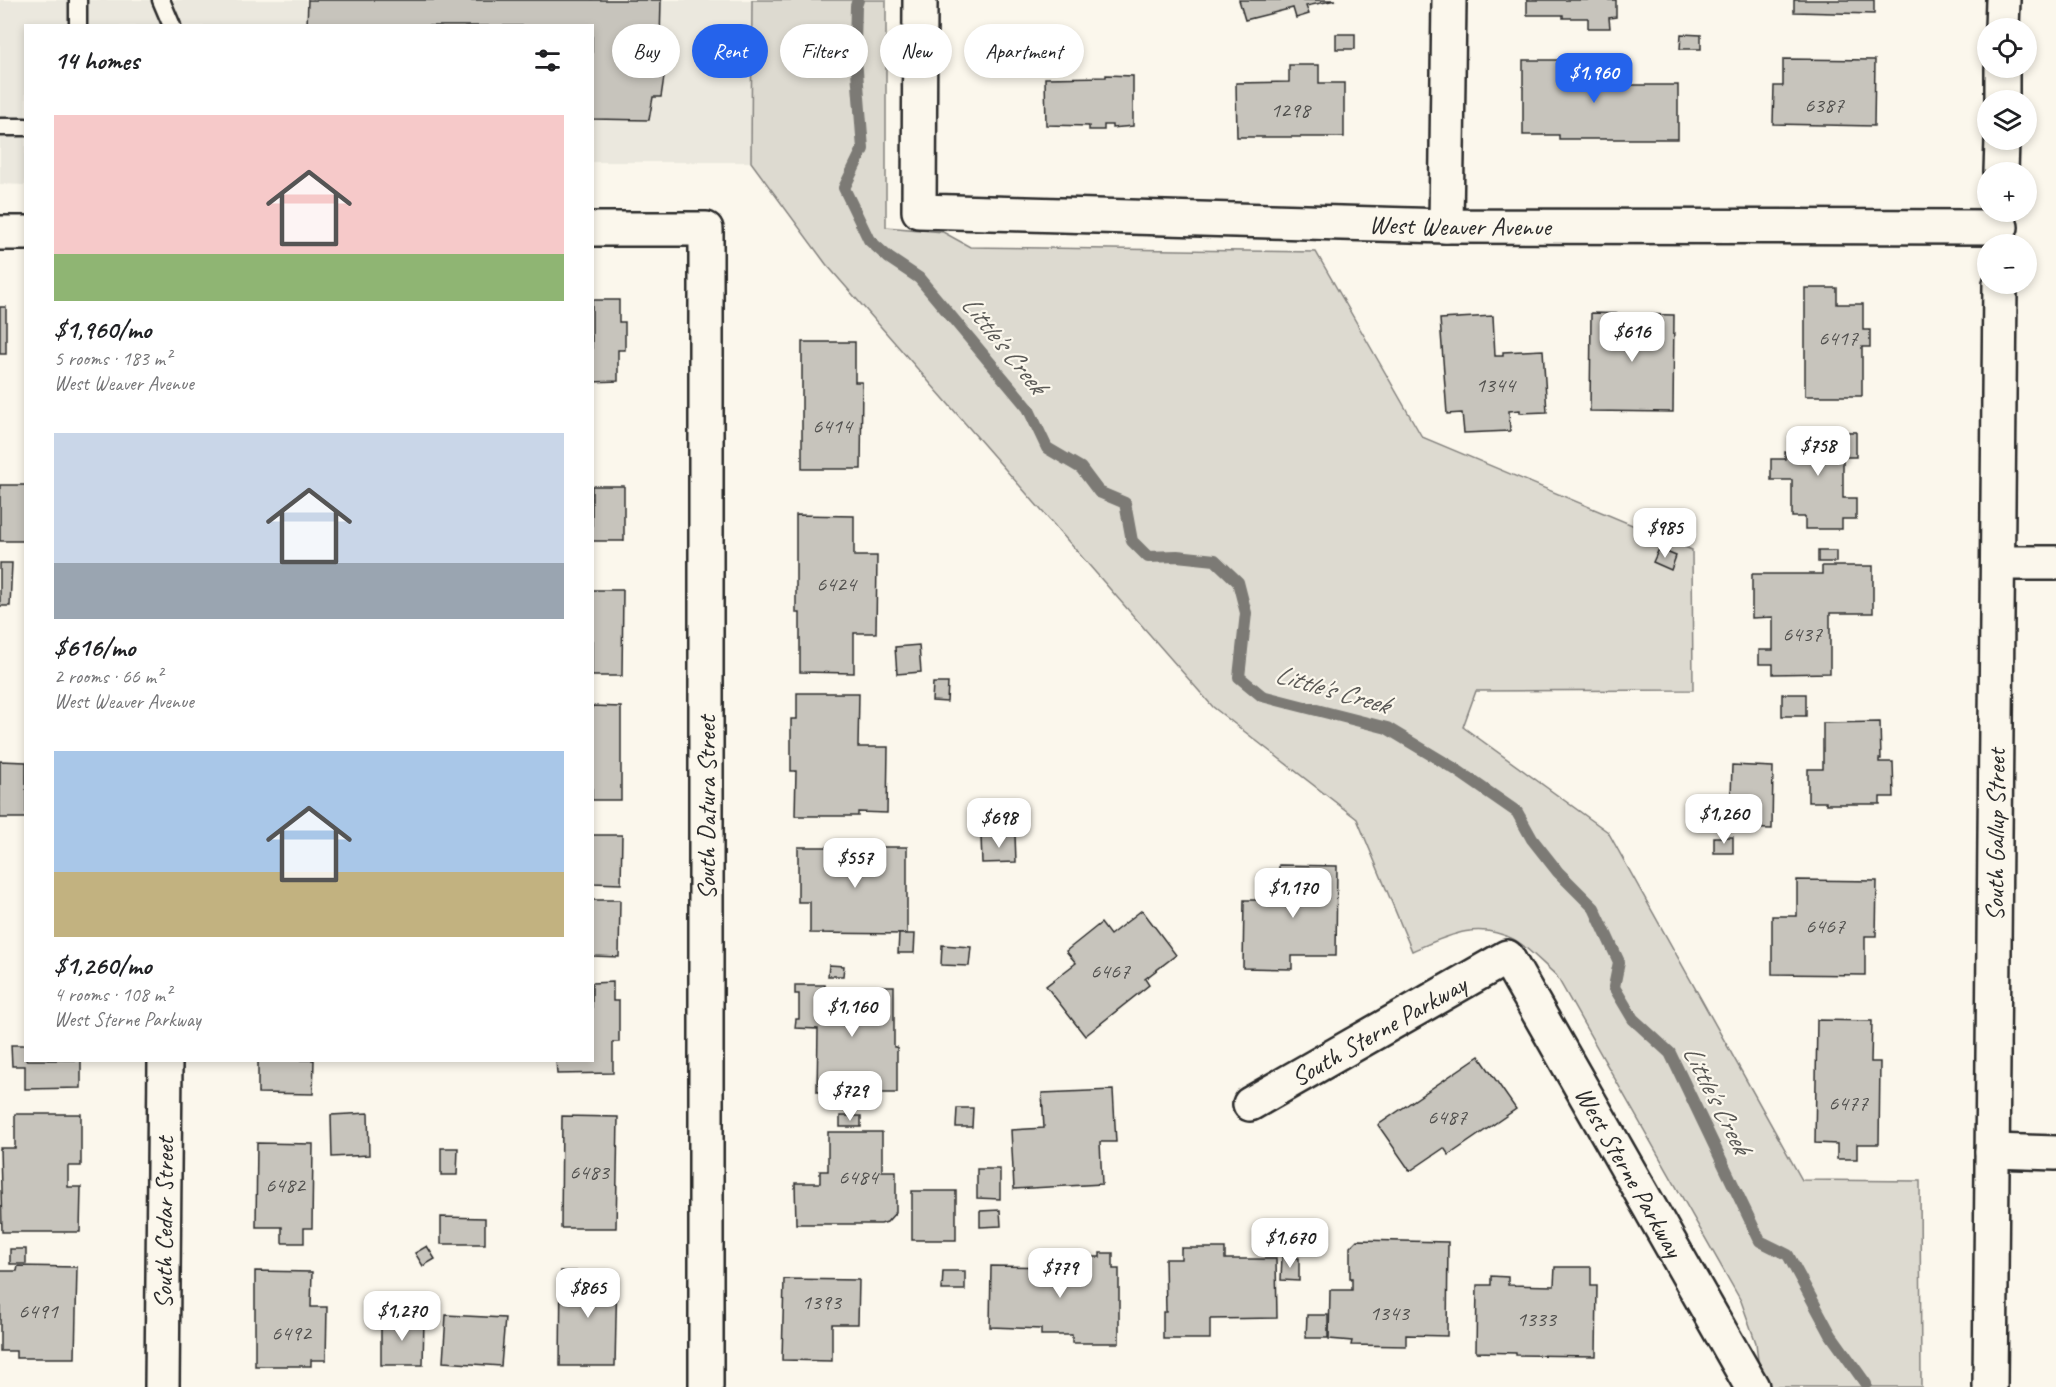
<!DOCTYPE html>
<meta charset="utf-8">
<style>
:root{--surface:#fff;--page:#f2f2f2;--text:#202124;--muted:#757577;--accent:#2563eb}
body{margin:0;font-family:Caveat,sans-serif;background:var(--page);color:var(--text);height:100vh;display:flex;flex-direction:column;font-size:22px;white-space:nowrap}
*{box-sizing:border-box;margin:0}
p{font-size:20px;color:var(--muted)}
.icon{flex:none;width:33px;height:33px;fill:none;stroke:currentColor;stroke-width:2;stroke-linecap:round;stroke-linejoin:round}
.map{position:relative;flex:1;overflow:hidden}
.sheet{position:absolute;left:24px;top:24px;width:570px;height:1038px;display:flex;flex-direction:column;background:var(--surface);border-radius:0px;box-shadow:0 3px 9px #0003}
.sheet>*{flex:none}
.hud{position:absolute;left:612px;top:24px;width:570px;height:54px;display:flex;gap:12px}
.fabs{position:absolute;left:1977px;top:18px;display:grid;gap:12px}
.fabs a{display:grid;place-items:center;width:60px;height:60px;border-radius:50%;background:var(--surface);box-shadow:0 3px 9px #0003;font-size:30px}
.price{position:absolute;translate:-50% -51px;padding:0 14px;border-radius:12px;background:#fff;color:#222;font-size:20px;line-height:39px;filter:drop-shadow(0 2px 3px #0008)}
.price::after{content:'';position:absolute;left:50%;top:36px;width:18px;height:14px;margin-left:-9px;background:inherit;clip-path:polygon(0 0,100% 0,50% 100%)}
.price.current{background:var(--accent);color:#fff}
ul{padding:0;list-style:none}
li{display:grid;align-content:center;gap:12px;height:318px;padding:0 30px}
li span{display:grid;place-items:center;height:186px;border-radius:0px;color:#555}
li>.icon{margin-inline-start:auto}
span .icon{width:108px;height:108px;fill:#fffc;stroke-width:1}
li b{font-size:26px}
h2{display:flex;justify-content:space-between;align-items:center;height:72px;padding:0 30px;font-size:26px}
.tag{padding:0 21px;border-radius:27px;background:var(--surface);box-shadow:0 3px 9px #0003;font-size:21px;line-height:54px}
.tag.current{background:var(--accent);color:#fff}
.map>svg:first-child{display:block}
.built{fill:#ebe8de}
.green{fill:#dddad0;stroke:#84827e;stroke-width:1.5}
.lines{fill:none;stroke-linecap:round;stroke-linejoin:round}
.stream{stroke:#7b7a75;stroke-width:12}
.building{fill:#c7c4bc;stroke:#2b2b2b;stroke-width:1.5}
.lane-casing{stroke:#2b2b2b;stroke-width:21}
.street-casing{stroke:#2b2b2b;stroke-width:38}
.lane{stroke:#fbf7ec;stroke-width:16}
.street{stroke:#fbf7ec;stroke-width:33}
.labels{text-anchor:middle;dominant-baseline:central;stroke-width:4.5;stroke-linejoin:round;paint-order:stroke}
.number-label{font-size:22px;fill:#52514f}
.street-label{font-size:26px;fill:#2b2b2b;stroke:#fbf7ec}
.water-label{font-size:27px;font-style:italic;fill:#5a5956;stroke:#fbf7ec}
</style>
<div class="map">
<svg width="2056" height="1387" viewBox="0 0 2056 1387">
<rect width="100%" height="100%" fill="#fbf7ec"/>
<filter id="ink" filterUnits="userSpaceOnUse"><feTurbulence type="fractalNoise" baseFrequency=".0167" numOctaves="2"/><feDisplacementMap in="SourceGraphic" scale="12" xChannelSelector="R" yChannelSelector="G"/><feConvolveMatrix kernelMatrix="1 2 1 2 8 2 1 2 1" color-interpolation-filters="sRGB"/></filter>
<g filter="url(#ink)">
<!-- built -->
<path class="built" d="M 0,0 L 752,0 L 751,162 L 593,162 L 592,26 L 26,26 L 25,185 L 0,184 Z"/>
<!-- green -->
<path class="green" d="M 752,0 L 886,0 L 886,227 L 943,232 L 970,247 L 1316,252 L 1422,437 L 1692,550 L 1693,690 L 1476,691 L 1463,727 L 1608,832 L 1802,1180 L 1920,1181 L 1921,1387 L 1761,1387 L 1756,1343 L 1741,1301 L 1556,975 C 1544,965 1527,946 1513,939 C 1476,920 1447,936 1412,951 L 1357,819 L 1213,707 L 826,264 L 751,162 Z"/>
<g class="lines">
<!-- stream -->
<path class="stream" d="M 858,0 L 856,6 L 855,45 L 863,149 L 844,188 L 869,240 L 889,258 L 919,278 L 1028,408 L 1047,448 L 1081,468 L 1099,492 L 1125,503 L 1132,541 L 1148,557 L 1177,556 L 1215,560 L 1238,582 L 1246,613 L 1239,677 L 1262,696 L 1387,728 L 1455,769 L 1517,812 L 1532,839 L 1558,872 L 1594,908 L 1619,962 L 1614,987 L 1633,1019 L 1670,1053 L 1760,1241 L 1788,1255 L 1831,1335 L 1866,1384"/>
</g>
<!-- building -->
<g class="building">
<path d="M 308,0 L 661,0 L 660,42 L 669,43 L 661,97 L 653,97 L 649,120 L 592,119 L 592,26 L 307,26 Z"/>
<path d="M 1239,0 L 1336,0 L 1306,6 L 1309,14 L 1296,18 L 1293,8 L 1245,20 Z"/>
<path d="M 1527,0 L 1616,0 L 1616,17 L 1609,18 L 1610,28 L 1588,28 L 1588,18 L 1563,18 L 1563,15 L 1527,15 Z"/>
<path d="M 1794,0 L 1874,0 L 1874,14 L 1794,12 Z"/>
<rect x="1336" y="34" width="19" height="15"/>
<path d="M 1681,34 L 1701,35 L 1701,49 L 1680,49 Z"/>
<path d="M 1783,59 L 1875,60 L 1874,126 L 1773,124 L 1774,86 L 1783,86 Z"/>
<path d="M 1523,60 L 1598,60 L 1598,85 L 1678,85 L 1678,139 L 1559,139 L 1559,135 L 1523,135 Z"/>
<path d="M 1289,65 L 1319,65 L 1319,83 L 1344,83 L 1344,137 L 1237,137 L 1236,83 L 1289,82 Z"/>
<path d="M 1106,75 L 1133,76 L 1133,126 L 1112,128 L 1112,125 L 1104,125 L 1104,130 L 1089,130 L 1089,126 L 1046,125 L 1045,78 L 1106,77 Z"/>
<path d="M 1805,288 L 1837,288 L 1837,304 L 1863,304 L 1863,330 L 1870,330 L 1870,347 L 1862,347 L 1862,396 L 1805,396 Z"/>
<path d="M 592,300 L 619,300 L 619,322 L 625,322 L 625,350 L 618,350 L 618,381 L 592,382 Z"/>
<rect x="0" y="307" width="6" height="47"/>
<path d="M 1591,313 L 1674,315 L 1673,412 L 1590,411 Z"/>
<path d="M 1493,316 L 1495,356 L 1503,356 L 1503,352 L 1543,350 L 1547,412 L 1520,413 L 1520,410 L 1509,411 L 1510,431 L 1464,433 L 1462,413 L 1447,414 L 1440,319 Z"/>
<path d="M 802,342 L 855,342 L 855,382 L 862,382 L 861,469 L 802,469 Z"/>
<path d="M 1793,431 L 1856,432 L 1856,457 L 1843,457 L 1843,498 L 1856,498 L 1856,519 L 1842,519 L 1842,529 L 1805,529 L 1805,517 L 1792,517 L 1792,480 L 1771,480 L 1771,459 L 1785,459 L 1785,452 L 1793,452 Z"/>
<rect x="0" y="485" width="26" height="56"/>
<rect x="592" y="486" width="32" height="55"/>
<path d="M 796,515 L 854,516 L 854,556 L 877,556 L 876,633 L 854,633 L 854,673 L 800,672 L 800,613 L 796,613 Z"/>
<rect x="1677" y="517" width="17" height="23"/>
<path d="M 1659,549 L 1676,556 L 1671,570 L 1653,562 Z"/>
<rect x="1818" y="551" width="18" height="11"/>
<path d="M 0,563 L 12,563 L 10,606 L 0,606 Z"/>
<path d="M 1822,566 L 1873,566 L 1873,613 L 1830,613 L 1830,673 L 1773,674 L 1773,664 L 1759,664 L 1759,650 L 1773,650 L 1773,617 L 1752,618 L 1752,574 L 1822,574 Z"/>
<path d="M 592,590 L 623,590 L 622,676 L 592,676 Z"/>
<path d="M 919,645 L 921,672 L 897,674 L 895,647 Z"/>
<path d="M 933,683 L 948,683 L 947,702 L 932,701 Z"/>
<path d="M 797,693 L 859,693 L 858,747 L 888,747 L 887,813 L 858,812 L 858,816 L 795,816 L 796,771 L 791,771 L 791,719 L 797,719 Z"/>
<rect x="1782" y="694" width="24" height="22"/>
<path d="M 592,706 L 621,707 L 621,800 L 592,800 Z"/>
<path d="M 1880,722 L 1881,759 L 1879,759 L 1879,762 L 1893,762 L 1894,797 L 1880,797 L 1880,804 L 1826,804 L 1826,802 L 1808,802 L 1808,769 L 1823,769 L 1823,723 Z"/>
<path d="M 0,761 L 26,762 L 26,818 L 0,818 Z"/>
<path d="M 1732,765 L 1773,767 L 1772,829 L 1730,828 Z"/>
<path d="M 592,835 L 622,835 L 621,884 L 592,883 Z"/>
<path d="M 1015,835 L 1016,862 L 982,863 L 981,836 Z"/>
<rect x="1714" y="837" width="19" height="16"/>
<path d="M 798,847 L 907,847 L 907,934 L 810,933 L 810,902 L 798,902 Z"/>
<path d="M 1279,865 L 1337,866 L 1336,956 L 1292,956 L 1292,969 L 1243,968 L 1244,900 L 1279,900 Z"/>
<path d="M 1797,880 L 1877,881 L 1876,936 L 1865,936 L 1865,975 L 1772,974 L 1772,916 L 1797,916 Z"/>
<path d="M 592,900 L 620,900 L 619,957 L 592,956 Z"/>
<path d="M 1142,910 L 1176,955 L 1145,979 L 1149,985 L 1085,1036 L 1046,986 L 1076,963 L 1066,951 L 1101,923 L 1110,935 Z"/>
<path d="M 899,934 L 915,934 L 914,953 L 898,953 Z"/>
<path d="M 942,945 L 971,947 L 969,966 L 941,965 Z"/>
<path d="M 829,965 L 844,966 L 843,976 L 828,976 Z"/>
<path d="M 613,982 L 613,1001 L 619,1001 L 619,1042 L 613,1042 L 613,1073 L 557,1074 L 556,1060 L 592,1060 L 592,983 Z"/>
<path d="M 795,985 L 825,985 L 825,988 L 865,988 L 865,986 L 894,986 L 894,1047 L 897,1047 L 897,1093 L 868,1093 L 868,1089 L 865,1089 L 865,1105 L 843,1105 L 844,1088 L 821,1088 L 821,1092 L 817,1092 L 818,1029 L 795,1028 L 796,1019 L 799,1019 L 799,994 L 795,994 Z"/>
<path d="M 1817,1020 L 1872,1021 L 1871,1062 L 1880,1062 L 1879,1144 L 1857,1144 L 1857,1159 L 1837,1159 L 1837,1144 L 1815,1143 Z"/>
<path d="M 11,1045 L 26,1045 L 26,1060 L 81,1060 L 81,1088 L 25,1089 L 25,1066 L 12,1066 Z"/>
<path d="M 1479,1056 L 1516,1109 L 1449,1155 L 1444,1148 L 1410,1171 L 1378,1125 Z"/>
<path d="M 258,1060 L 314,1060 L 313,1094 L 258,1093 Z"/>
<path d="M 1113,1090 L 1116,1142 L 1100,1142 L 1102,1184 L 1014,1189 L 1011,1130 L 1044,1128 L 1042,1093 Z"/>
<path d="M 957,1108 L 973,1108 L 972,1127 L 956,1127 Z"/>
<path d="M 368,1113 L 369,1155 L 332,1157 L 331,1115 Z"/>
<path d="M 15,1114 L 81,1114 L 81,1166 L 68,1166 L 68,1187 L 81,1187 L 80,1232 L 2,1232 L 0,1148 L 15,1148 Z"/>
<path d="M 562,1116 L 618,1117 L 616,1228 L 561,1228 Z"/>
<rect x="840" y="1116" width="21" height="11"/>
<path d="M 828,1132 L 882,1132 L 882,1171 L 896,1171 L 896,1212 L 887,1222 L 881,1224 L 796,1224 L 795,1183 L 820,1183 L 820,1171 L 828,1171 Z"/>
<path d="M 257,1143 L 313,1144 L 312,1228 L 304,1228 L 304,1243 L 282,1243 L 282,1227 L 256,1227 Z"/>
<path d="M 441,1148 L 458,1148 L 457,1175 L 441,1175 Z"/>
<path d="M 977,1169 L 1000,1169 L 1000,1199 L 977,1198 Z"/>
<rect x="912" y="1191" width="44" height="49"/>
<path d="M 1000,1210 L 1001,1226 L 980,1227 L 980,1211 Z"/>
<path d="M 441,1217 L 485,1218 L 485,1244 L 441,1244 Z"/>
<path d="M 1357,1240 L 1448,1242 L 1447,1336 L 1406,1335 L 1406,1346 L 1351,1345 L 1352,1341 L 1329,1339 L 1330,1290 L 1352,1290 L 1352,1278 L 1350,1278 L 1350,1247 Z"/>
<path d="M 427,1246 L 435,1259 L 423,1266 L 415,1253 Z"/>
<path d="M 1181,1248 L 1225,1248 L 1225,1259 L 1276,1259 L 1277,1318 L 1210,1319 L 1210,1339 L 1163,1339 L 1163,1312 L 1166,1312 L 1165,1259 L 1181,1259 Z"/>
<rect x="10" y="1249" width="16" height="15"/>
<path d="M 1100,1253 L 1113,1253 L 1113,1269 L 1119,1269 L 1119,1343 L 1072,1343 L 1072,1335 L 1041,1335 L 1041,1329 L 990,1327 L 991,1266 L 1069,1267 L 1070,1257 L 1100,1257 Z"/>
<path d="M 1282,1257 L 1299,1258 L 1299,1281 L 1281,1280 Z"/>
<path d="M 18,1266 L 77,1267 L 75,1358 L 16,1358 L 16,1351 L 0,1351 L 0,1271 L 17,1271 Z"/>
<path d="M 1555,1267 L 1591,1267 L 1591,1286 L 1597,1286 L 1596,1356 L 1516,1355 L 1516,1353 L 1476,1352 L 1477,1285 L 1491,1285 L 1491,1276 L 1508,1277 L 1508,1285 L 1554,1286 Z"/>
<path d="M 255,1271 L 312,1272 L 311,1307 L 327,1307 L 326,1360 L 311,1360 L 311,1366 L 255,1366 Z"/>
<path d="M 561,1271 L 617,1272 L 615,1366 L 560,1366 Z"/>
<path d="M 943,1271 L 965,1271 L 965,1290 L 942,1290 Z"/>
<path d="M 784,1279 L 859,1280 L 858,1324 L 832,1324 L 832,1361 L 782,1360 Z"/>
<path d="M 446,1315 L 505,1318 L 501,1366 L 443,1362 Z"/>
<path d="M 1307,1315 L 1328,1315 L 1328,1338 L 1306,1338 Z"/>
<path d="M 381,1319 L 424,1319 L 423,1365 L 381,1365 Z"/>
</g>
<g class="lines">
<defs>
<g id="lane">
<path d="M 161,0 L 172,26"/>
<path d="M 78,26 L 78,0"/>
<path d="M 0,127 L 26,127"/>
</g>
<g id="street">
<path id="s1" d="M 920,0 L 919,211 L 1446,226 L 2001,227"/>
<path d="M 2002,28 L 2003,0"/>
<path d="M 2002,100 L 2002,68"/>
<path d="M 2001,172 L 2002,140"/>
<path d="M 1446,226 L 1449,0"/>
<path d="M 592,229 L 706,229 L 706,1387"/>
<path d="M 0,233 L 26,233"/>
<path d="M 1998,563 L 2056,563"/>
<path id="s2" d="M 1250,1104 L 1507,957 L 1752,1387"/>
<path d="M 1992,1151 L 2056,1153"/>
<path id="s3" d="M 162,1387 L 165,1060"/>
<path id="s4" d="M 1990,1387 L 2000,284"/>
</g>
</defs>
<!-- lane casing -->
<use href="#lane" class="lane-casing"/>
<!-- street casing -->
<use href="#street" class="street-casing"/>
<!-- lane -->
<use href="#lane" class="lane"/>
<!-- street -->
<use href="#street" class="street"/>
</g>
</g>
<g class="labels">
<!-- number labels -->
<g class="number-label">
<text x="1824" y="105">6387</text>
<text x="1290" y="110">1298</text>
<text x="1838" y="338">6417</text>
<text x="1495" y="385">1344</text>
<text x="832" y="426">6414</text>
<text x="836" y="584">6424</text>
<text x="1802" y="634">6437</text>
<text x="1825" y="926">6467</text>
<text x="1110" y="971">6467</text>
<text x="1848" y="1103">6477</text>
<text x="1447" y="1117">6487</text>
<text x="589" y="1172">6483</text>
<text x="858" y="1177">6484</text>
<text x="285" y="1185">6482</text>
<text x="821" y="1302">1393</text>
<text x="38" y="1311">6491</text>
<text x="1389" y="1313">1343</text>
<text x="1536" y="1319">1333</text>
<text x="291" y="1333">6492</text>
</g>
<!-- street labels -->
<g class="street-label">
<text stroke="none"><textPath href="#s1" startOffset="752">West Weaver Avenue</textPath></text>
<text transform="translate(706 808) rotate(-90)">South Datura Street</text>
<text stroke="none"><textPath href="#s4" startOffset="552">South Gallup Street</textPath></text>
<text stroke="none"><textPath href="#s2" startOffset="148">South Sterne Parkway</textPath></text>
<text stroke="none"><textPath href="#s2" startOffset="543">West Sterne Parkway</textPath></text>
<text stroke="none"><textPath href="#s3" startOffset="164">South Cedar Street</textPath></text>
</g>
<!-- water labels -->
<g class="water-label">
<text transform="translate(1004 344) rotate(51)">Little's Creek</text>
<text transform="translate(1332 689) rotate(16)">Little's Creek</text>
<text transform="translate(1717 1099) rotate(63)">Little's Creek</text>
</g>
</g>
</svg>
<div class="fabs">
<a><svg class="icon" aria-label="locate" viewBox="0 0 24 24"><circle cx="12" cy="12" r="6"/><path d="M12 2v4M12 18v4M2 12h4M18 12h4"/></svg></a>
<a><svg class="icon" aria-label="layers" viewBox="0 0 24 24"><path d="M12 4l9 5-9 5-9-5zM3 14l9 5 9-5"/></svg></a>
<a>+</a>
<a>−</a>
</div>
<b class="price current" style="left:1594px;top:104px">$1,960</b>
<b class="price" style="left:1632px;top:363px">$616</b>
<b class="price" style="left:1818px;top:477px">$758</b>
<b class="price" style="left:1665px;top:559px">$985</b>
<b class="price" style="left:1724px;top:845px">$1,260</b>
<b class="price" style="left:999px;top:849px">$698</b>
<b class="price" style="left:855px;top:889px">$557</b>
<b class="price" style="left:1293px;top:919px">$1,170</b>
<b class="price" style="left:852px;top:1038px">$1,160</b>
<b class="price" style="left:850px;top:1122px">$729</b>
<b class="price" style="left:1290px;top:1269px">$1,670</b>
<b class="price" style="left:1060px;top:1299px">$779</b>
<b class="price" style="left:588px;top:1319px">$865</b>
<b class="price" style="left:402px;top:1342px">$1,270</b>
<div class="hud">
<a class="tag">Buy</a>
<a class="tag current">Rent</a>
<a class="tag">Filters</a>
<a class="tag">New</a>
<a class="tag">Apartment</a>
</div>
<section class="sheet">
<h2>14 homes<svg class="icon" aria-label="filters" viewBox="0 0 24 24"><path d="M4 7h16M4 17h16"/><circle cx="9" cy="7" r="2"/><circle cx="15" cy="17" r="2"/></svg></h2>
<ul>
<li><span style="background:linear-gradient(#f6c9c9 75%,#8fb573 0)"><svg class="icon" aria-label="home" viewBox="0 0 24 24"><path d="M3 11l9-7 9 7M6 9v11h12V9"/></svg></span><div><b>$1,960/mo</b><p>5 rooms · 183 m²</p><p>West Weaver Avenue</p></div></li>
<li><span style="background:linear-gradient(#c9d6e8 70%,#9aa5b1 0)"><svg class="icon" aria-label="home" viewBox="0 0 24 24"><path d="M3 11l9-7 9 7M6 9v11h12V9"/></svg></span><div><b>$616/mo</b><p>2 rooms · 66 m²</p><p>West Weaver Avenue</p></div></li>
<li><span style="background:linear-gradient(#a9c7e8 65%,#c2b280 0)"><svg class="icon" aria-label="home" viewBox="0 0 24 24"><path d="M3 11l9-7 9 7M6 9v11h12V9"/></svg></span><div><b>$1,260/mo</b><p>4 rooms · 108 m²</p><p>West Sterne Parkway</p></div></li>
</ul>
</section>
</div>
